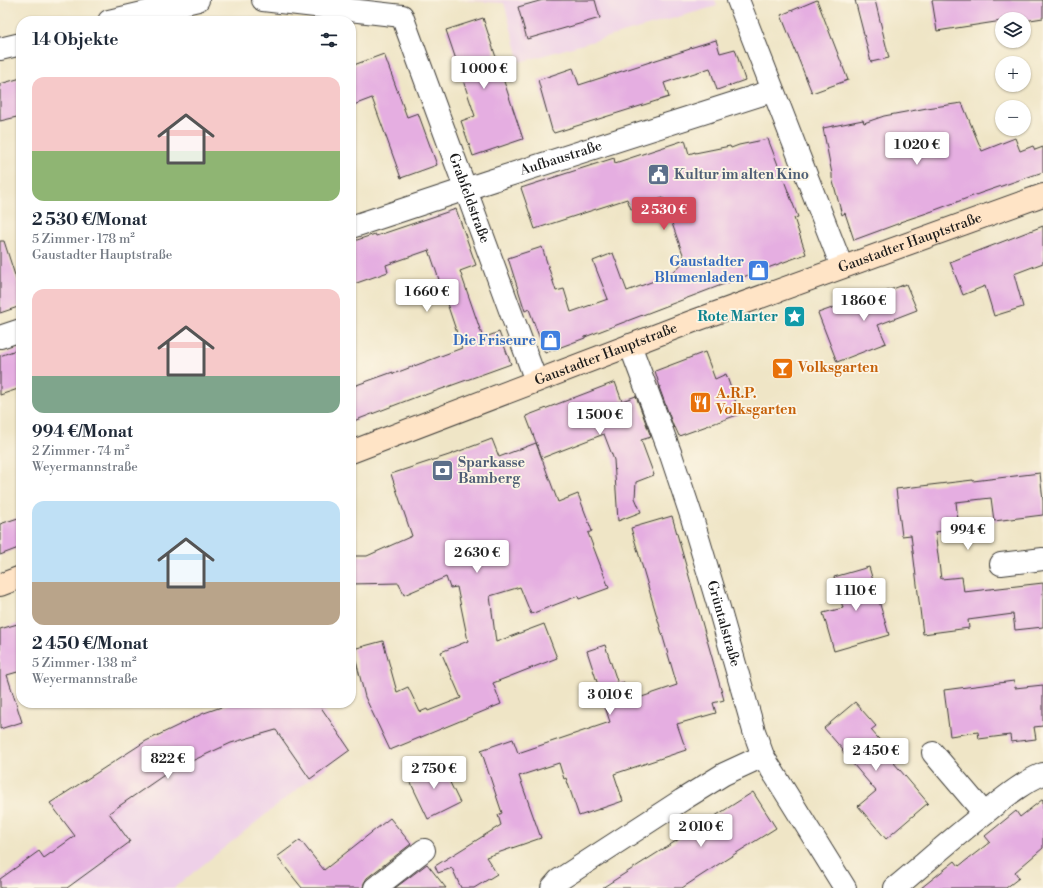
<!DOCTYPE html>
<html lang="de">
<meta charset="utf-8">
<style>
:root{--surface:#fff;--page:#f2f2f3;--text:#1f2937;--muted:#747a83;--accent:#d1495b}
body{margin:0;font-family:"Libre Bodoni",serif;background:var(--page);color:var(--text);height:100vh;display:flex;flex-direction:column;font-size:15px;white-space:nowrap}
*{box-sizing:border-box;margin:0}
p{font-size:13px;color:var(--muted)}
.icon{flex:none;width:22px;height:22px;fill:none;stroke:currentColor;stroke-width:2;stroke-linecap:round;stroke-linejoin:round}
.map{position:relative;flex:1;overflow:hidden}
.details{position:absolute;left:16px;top:16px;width:340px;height:692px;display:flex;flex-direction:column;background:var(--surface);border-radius:16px;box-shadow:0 1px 3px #0004}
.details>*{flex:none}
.tools{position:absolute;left:995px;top:12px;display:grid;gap:8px}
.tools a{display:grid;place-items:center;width:36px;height:36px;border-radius:50%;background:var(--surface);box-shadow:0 1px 3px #0004;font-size:20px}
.price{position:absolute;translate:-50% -34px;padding:0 9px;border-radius:4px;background:#fff;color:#222;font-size:13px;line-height:26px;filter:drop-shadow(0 1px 2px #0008)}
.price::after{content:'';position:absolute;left:50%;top:24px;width:12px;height:9px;margin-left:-6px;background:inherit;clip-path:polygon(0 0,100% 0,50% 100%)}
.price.current{background:var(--accent);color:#fff}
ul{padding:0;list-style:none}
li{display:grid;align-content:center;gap:8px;height:212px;padding:0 16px}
li span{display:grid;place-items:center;height:124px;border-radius:12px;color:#555}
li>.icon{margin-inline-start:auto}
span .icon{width:72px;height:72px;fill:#fffc;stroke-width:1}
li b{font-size:17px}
h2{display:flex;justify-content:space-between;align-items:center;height:48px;padding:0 16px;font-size:17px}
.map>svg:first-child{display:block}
.built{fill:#eed0e8}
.building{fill:#e5aee1}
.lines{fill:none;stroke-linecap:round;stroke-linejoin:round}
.street-casing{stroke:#3c3a36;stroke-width:24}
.secondary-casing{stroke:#3c3a36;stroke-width:24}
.street{stroke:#fff;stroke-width:22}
.secondary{stroke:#ffe4c6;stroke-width:22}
.labels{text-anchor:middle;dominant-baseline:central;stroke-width:3.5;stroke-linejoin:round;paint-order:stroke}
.street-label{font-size:14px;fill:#1c1c1c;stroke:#fcf5e5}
.service-label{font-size:14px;font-weight:bold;fill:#4e5e75;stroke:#fcf5e5;text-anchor:start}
.shop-label{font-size:14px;font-weight:bold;fill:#366cbe;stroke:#fcf5e5;text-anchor:end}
.culture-label{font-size:14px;font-weight:bold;fill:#0d838f;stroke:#fcf5e5;text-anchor:end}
.food-label{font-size:14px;font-weight:bold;fill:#c56008;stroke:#fcf5e5;text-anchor:start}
</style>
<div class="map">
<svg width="1043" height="888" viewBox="0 0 1043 888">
<rect width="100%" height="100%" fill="#fcf5e5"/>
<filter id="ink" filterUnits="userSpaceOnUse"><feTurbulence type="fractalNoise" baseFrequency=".025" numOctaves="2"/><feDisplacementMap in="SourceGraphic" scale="8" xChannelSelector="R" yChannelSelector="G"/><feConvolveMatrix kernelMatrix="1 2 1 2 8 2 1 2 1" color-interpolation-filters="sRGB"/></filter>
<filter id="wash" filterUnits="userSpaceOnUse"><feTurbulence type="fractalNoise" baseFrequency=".012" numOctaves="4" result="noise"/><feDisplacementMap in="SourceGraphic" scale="16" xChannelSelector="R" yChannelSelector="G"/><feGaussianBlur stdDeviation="0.9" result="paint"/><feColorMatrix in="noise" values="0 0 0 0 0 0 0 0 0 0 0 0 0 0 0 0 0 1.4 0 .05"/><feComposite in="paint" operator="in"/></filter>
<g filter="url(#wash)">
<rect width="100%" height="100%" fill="#efe5c6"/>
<!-- built -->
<g class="built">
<path d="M 458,0 L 715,0 L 717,6 L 520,62 L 504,3 Z"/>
<path d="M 233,703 L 318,703 L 350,750 L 310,779 L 174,888 L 3,888 L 0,879 L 44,858 L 75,836 L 50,803 L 146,741 L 204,713 Z"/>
</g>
<g id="blocks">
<!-- building -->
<g class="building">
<path d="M 543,0 L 595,0 L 600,18 L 527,39 L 518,7 Z"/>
<path d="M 817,0 L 848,80 L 812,93 L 781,15 Z"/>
<path d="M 855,0 L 875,0 L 889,58 L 871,62 Z"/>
<path d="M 932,0 L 1043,0 L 1043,18 L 1024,21 L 1024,18 L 1015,19 L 1002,19 L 1002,21 L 937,31 Z"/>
<path d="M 483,18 L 523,139 L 473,156 L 461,121 L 475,116 L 446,30 Z"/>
<path d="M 716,40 L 720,53 L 735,49 L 745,80 L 717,90 L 710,68 L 664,83 L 669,97 L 554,133 L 552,130 L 538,80 L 573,68 L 579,85 L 690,49 L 690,48 Z"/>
<path d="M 384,54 L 407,117 L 418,113 L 437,165 L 401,178 L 372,98 L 351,106 L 351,66 Z"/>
<path d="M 21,78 L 21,116 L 0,121 L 0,84 Z"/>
<path d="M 962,103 L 982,151 L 1015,138 L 1020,151 L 1033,146 L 1035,150 L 1043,147 L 1043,172 L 981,193 L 927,213 L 900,222 L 900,223 L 854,240 L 845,213 L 842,215 L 832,178 L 832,174 L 823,128 L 863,120 L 864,123 L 884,116 L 927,108 Z"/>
<path d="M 768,139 L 798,217 L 794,218 L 806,254 L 732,281 L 585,337 L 585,338 L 545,353 L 529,309 L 525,311 L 508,258 L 542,247 L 556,291 L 564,289 L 571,312 L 608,299 L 593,261 L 613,253 L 627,291 L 662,278 L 662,277 L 675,271 L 685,260 L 663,198 L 631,209 L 627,199 L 535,229 L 521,188 L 614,158 L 615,163 L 685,140 L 689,154 L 695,152 L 695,153 L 730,146 L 731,148 L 739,145 Z"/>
<path d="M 456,209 L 476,265 L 460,271 L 483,338 L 499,332 L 511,364 L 425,395 L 424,394 L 351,422 L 351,387 L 393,372 L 393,374 L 462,348 L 429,250 L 386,265 L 388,272 L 351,285 L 351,242 L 375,234 L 376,236 Z"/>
<path d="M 1043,226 L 1043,263 L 1014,274 L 1023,307 L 994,316 L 985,286 L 963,295 L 950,262 Z"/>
<path d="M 0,241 L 4,241 L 21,294 L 21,306 L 0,313 Z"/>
<path d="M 906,284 L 917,310 L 878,325 L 886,343 L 837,362 L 818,313 L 849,302 L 850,305 Z"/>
<path d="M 21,348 L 21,388 L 0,395 L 0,356 Z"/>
<path d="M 705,352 L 715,379 L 726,374 L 740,414 L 679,436 L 675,427 L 674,428 L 659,387 L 660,387 L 655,371 Z"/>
<path d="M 615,382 L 622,401 L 636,396 L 651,437 L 641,440 L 654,475 L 636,482 L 635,498 L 641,512 L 618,521 L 614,460 L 604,434 L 542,458 L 526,416 Z"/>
<path d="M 492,439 L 499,457 L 536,443 L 558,502 L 578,494 L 592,531 L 588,533 L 609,588 L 579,599 L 578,596 L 531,614 L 520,587 L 490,596 L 496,642 L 544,624 L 557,658 L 493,683 L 501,704 L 390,750 L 365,697 L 353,649 L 383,641 L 397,692 L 408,687 L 420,712 L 427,709 L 428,711 L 461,698 L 441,652 L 468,641 L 457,587 L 450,588 L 446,577 L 404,595 L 399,583 L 351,584 L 351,556 L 367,556 L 412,536 L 391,474 L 449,455 Z"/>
<path d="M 1040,473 L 1043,501 L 1043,515 L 994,521 L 991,498 L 956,502 L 959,529 L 935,532 L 941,579 L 962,577 L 964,592 L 1043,583 L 1043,627 L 1015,630 L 1013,614 L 968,620 L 969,628 L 923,634 L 911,535 L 902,536 L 896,489 L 973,480 L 973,481 Z"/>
<path d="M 672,516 L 724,700 L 713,703 L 716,713 L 677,724 L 686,750 L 614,774 L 623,801 L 579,816 L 566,778 L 564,779 L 559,763 L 519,776 L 541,838 L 486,857 L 497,874 L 474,888 L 461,888 L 452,868 L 438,873 L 435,866 L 501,825 L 498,815 L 502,813 L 481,750 L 513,739 L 518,753 L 610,722 L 587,651 L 605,645 L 618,684 L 624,682 L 630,701 L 677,685 L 631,528 Z"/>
<path d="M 21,517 L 21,547 L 0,555 L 0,524 Z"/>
<path d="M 869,567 L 889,635 L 834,651 L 823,613 L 843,608 L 834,577 Z"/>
<path d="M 21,623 L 21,671 L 7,675 L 22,722 L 0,729 L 0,629 Z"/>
<path d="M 1014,681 L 1015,688 L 1043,685 L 1043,726 L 1034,727 L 1036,739 L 1011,742 L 1010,735 L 979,739 L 978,732 L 950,736 L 944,690 Z"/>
<path d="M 855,702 L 876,726 L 871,730 L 897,760 L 894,763 L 928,803 L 886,839 L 858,806 L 876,791 L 842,751 L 843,750 L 824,728 Z"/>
<path d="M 233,703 L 318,703 L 350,750 L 310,779 L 276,730 L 231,743 L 170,771 L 109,813 L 130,842 L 67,888 L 0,888 L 0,879 L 39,851 L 44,858 L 75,836 L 50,803 L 146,741 L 204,713 Z"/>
<path d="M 441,764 L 460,803 L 428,819 L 407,775 Z"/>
<path d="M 753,792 L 776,828 L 719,864 L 682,888 L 602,888 Z"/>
<path d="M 1043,799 L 1043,848 L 1015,872 L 1019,878 L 1006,888 L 921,888 L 955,861 L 959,866 L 990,842 L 985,836 L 1016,811 L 1020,817 Z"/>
<path d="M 390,818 L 411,844 L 367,878 L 364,883 L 363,888 L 302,888 L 277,857 L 300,840 L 324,870 Z"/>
<path d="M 427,864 L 446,888 L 395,888 Z"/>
</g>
</g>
</g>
<g filter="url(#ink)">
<use href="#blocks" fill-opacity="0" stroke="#3c3a36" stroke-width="1"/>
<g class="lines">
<defs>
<g id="street">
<path id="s1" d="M 263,0 L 402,16 L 536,381"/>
<path d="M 738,0 C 772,89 807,178 842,267"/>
<path d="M 109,21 L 198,0"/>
<path d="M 0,49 L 21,44"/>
<path id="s2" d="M 351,227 L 487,182 L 772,91"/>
<path d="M 0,337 L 21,330"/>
<path id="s3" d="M 630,345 L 671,455 L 692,518 L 717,601 L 754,731 L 763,756 L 845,888"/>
<path d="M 1001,564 L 1043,559"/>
<path d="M 933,753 L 984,813"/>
<path d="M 375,888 L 424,850"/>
<path d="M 552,888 L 559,880 L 682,800 L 724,774 L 763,756"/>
<path d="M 895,888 C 925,863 954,837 985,813 C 1003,799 1021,783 1043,774"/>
</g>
<g id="secondary">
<path id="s4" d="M 351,452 L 691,322 L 1043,195"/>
<path d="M 0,585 L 21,577"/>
</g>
</defs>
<!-- street casing -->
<use href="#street" class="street-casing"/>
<!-- secondary casing -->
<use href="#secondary" class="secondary-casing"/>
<!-- street -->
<use href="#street" class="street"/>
<!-- secondary -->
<use href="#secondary" class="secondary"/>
</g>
</g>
<!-- icons -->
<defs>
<symbol id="civic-square" viewBox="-11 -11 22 22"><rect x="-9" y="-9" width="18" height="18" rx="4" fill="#5c6f8a" stroke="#fcf5e5"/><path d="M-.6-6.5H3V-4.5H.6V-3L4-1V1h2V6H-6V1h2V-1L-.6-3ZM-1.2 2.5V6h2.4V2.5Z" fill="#fff"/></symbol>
<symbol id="shop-square" viewBox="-11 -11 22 22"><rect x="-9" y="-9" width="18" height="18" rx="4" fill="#3f7fe0" stroke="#fcf5e5"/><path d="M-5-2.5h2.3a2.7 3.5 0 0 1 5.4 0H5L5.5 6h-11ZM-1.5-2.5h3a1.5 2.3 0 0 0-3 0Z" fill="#fff"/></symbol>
<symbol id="sight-square" viewBox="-11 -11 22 22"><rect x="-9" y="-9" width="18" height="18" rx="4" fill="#0f9aa8" stroke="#fcf5e5"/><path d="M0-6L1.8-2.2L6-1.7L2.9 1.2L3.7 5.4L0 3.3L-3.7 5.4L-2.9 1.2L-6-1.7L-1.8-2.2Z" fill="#fff"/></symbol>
<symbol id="bar-square" viewBox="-11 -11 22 22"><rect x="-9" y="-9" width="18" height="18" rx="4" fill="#e8710a" stroke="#fcf5e5"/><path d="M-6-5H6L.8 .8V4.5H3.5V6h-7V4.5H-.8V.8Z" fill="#fff"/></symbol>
<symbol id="restaurant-square" viewBox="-11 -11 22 22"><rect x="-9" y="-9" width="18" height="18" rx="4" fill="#e8710a" stroke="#fcf5e5"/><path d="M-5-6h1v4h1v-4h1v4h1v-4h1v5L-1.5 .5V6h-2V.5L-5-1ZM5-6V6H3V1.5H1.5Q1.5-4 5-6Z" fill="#fff"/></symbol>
<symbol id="bank-square" viewBox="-11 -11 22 22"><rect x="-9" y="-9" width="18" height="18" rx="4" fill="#5c6f8a" stroke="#fcf5e5"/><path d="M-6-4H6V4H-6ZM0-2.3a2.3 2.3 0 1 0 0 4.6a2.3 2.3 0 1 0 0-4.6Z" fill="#fff"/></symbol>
</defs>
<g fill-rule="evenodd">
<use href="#civic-square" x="646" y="162" width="25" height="25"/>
<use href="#shop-square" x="746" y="258" width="25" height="25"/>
<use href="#sight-square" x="782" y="304" width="25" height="25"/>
<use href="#shop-square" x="538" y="328" width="25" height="25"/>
<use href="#bar-square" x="770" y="356" width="25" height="25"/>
<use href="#restaurant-square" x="688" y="390" width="25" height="25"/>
<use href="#bank-square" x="430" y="458" width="25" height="25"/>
</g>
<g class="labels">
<!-- street labels -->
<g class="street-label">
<text stroke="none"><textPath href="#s2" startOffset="221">Aufbaustraße</textPath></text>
<text stroke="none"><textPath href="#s1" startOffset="334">Grabfeldstraße</textPath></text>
<text stroke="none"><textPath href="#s4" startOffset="597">Gaustadter Hauptstraße</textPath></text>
<text stroke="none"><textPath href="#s4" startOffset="273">Gaustadter Hauptstraße</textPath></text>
<text stroke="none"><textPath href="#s3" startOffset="294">Grüntalstraße</textPath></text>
</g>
<!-- service labels -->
<g class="service-label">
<text x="674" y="175">Kultur im alten Kino</text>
<text x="458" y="463">Sparkasse<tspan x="458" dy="16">Bamberg</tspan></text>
</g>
<!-- shop labels -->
<g class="shop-label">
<text x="744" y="262">Gaustadter<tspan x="744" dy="16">Blumenladen</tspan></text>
<text x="536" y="341">Die Friseure</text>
</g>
<!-- culture labels -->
<g class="culture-label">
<text x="778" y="317">Rote Marter</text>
</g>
<!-- food labels -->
<g class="food-label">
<text x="798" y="368">Volksgarten</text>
<text x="716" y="394">A.R.P.<tspan x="716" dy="16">Volksgarten</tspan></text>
</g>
</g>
</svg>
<div class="tools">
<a><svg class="icon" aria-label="layers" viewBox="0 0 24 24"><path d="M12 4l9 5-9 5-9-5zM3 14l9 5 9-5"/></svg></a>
<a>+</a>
<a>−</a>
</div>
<b class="price" style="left:484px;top:90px">1 000 €</b>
<b class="price" style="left:917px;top:166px">1 020 €</b>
<b class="price current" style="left:664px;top:231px">2 530 €</b>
<b class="price" style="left:427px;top:313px">1 660 €</b>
<b class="price" style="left:864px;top:322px">1 860 €</b>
<b class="price" style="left:600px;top:436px">1 500 €</b>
<b class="price" style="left:968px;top:551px">994 €</b>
<b class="price" style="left:477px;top:574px">2 630 €</b>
<b class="price" style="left:856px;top:612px">1 110 €</b>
<b class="price" style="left:610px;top:716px">3 010 €</b>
<b class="price" style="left:876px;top:772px">2 450 €</b>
<b class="price" style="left:168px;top:780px">822 €</b>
<b class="price" style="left:434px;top:790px">2 750 €</b>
<b class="price" style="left:701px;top:848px">2 010 €</b>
<section class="details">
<h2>14 Objekte<svg class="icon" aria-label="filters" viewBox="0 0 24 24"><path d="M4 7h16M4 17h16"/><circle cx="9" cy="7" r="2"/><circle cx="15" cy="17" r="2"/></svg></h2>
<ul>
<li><span style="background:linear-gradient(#f6c9c9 60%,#8fb573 0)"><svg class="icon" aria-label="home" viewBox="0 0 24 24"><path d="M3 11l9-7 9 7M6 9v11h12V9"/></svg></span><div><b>2 530 €/Monat</b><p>5 Zimmer · 178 m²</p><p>Gaustadter Hauptstraße</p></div></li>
<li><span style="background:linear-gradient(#f6c9c9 70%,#7fa58c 0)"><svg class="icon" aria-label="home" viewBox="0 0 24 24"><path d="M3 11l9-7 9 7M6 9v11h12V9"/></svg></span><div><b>994 €/Monat</b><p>2 Zimmer · 74 m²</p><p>Weyermannstraße</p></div></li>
<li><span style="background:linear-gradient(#bfe0f5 65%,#b9a48a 0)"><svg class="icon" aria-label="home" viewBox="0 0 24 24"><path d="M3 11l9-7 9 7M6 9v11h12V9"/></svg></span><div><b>2 450 €/Monat</b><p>5 Zimmer · 138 m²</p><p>Weyermannstraße</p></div></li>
</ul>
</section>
</div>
